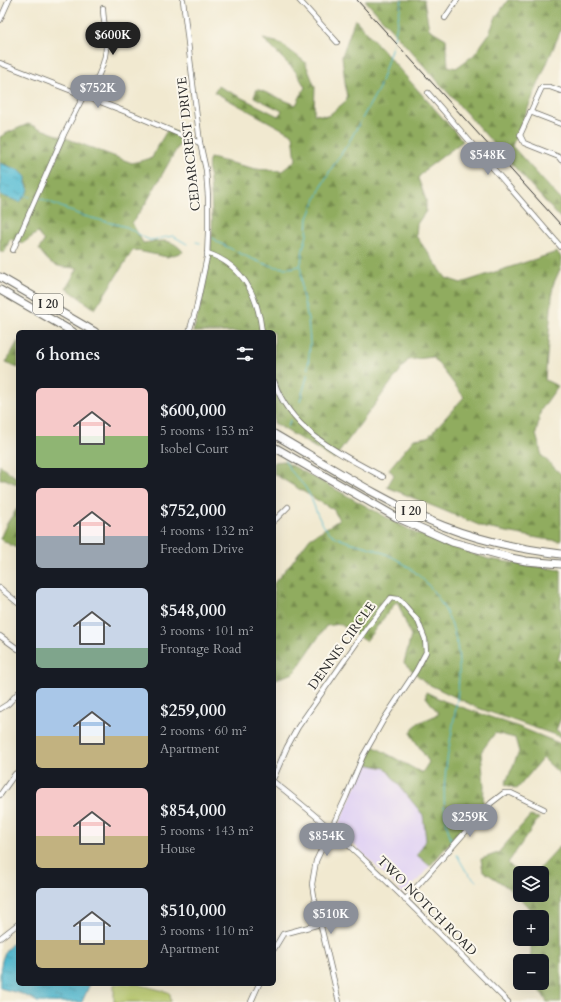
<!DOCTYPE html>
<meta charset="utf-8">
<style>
:root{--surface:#171b24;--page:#242831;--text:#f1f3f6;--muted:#9ea1a6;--accent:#8c9099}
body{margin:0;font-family:Cardo,serif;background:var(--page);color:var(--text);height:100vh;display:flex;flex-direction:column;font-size:15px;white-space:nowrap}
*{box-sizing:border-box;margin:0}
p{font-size:13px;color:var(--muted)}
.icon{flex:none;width:22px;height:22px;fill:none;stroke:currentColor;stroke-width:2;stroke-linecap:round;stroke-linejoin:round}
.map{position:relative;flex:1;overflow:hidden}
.sheet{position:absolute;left:16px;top:330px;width:260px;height:656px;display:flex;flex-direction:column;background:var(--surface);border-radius:6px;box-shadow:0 4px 16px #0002}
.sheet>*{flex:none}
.buttons{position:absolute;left:513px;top:866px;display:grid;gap:8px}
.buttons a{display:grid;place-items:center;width:36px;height:36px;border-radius:6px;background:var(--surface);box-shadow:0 4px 16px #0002;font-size:20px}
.price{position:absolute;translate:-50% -34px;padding:0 9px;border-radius:14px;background:var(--accent);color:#fff;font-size:13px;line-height:26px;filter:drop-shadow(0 1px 2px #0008)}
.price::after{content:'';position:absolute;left:50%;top:24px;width:12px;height:9px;margin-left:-6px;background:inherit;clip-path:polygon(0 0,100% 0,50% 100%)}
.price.selected{background:#222;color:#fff}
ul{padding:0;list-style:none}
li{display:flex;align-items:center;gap:12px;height:100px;padding:0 20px}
li span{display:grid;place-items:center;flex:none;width:112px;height:80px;border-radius:6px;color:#555}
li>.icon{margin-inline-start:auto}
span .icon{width:48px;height:48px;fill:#fffc;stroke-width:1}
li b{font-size:17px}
h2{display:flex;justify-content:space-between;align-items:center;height:48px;padding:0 20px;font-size:17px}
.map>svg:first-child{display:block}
.built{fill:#e2d4f3}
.forest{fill:url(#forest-firs);stroke:#5e6c44}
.green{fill:#b6c76a;stroke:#70794a}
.water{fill:url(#water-ripples);stroke:#40747f}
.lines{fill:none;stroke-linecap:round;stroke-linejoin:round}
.stream{stroke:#55bcd3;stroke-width:1}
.minor-casing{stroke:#706e65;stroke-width:6}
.highway-casing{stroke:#706e65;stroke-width:9}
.minor{stroke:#fff;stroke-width:4.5}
.highway{stroke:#fff;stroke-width:7}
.rail{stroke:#2b2b2b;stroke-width:1}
.labels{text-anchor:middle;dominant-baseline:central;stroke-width:4;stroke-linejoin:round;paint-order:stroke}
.shield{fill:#fbf7ec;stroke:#696865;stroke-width:1}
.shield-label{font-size:12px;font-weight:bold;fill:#2b2b2b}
.street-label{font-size:13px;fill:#2b2b2b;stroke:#fbf7ec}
</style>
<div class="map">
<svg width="561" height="1002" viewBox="0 0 561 1002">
<defs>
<pattern id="forest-firs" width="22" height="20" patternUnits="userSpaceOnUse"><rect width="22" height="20" fill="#90ac5e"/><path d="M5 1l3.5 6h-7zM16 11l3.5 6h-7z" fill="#768c4e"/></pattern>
<pattern id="water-ripples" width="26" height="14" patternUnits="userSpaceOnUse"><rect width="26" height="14" fill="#55bcd3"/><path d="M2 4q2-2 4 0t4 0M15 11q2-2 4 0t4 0" fill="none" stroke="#4799ab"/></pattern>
</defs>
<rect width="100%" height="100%" fill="#fbf7ec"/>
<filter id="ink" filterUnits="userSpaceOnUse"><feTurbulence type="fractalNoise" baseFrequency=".025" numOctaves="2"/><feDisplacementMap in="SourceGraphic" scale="8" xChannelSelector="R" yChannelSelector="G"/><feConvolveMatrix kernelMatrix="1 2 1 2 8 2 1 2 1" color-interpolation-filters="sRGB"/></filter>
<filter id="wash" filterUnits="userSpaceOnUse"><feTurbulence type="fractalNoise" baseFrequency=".012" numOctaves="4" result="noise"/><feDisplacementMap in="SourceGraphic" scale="16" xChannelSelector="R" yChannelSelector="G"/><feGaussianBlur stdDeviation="0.9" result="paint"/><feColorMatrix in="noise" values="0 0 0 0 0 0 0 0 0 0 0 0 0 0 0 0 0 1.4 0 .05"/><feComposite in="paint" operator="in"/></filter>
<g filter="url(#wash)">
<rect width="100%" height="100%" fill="#f1e9d0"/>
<!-- built -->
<path class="built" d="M 366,764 L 385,768 L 423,815 L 426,840 L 424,862 L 430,866 L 405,895 L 337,828 Z"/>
<!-- forest -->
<g class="forest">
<path d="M 365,0 L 424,0 L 429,29 L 446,39 L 448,66 L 456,68 L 474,55 L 489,34 L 496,17 L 508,0 L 561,0 L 561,30 L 512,146 L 561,200 L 561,219 Z"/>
<path d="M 355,19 L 463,141 L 426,169 L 418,178 L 426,200 L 426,211 L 417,224 L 416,236 L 446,278 L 461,283 L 557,252 L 561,257 L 561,267 L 553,285 L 545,380 L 558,386 L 541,410 L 536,434 L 542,456 L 561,474 L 561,541 L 543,539 L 486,528 L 387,487 L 394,475 L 389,469 L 414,439 L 428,437 L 464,397 L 433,357 L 408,360 L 334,459 L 274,423 L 274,332 L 193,332 C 203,300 210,267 212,233 C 213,216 211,198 210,181 C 209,173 207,165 210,158 L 256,169 L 282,171 L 296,160 L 293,135 L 214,92 L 218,86 L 278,116 L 282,111 L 254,97 L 257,89 L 296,105 L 305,87 L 296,72 L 263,39 L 280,43 L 305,62 L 315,87 L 314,114 L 328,116 L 347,100 L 342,56 Z"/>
<path d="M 28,124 L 132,163 L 152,158 L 156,149 L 168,129 L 184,136 L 146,203 L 132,223 L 143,243 C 159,241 172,237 183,252 L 167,257 L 133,250 L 95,309 L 66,288 L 78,268 C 57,267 51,267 39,249 L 44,241 L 37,233 L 23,243 L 10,239 L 4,253 L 0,251 L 0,137 L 7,133 Z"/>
<path d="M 18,341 L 18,368 L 6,363 Z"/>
<path d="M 284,461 L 415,533 L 488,559 L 561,570 L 561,649 L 558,660 L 561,661 L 561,718 L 556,730 L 561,733 L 561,737 L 478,708 L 426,683 L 404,663 L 411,636 L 397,601 L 366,641 L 340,624 L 326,626 L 294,673 L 276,679 L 274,681 L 274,583 L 292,562 L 310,538 L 339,520 L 334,510 L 274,474 L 274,462 Z"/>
<path d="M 0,465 L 18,479 L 18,485 L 5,479 L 0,479 Z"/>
<path d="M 18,507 L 18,549 L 0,539 L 6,525 Z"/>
<path d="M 426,692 L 444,701 L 519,727 L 561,744 L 561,775 L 543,758 L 517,789 L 505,784 L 519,752 L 515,738 L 495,733 L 481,752 L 484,786 L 483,804 L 430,866 L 417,855 L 426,840 L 423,815 L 385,768 L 366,764 L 373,746 L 422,773 L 429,762 L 410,733 L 418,723 L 439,714 L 426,697 Z"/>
<path d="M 530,816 L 539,818 L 508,863 L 520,875 L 520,895 L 542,895 L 542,873 L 535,873 L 561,845 L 561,1002 L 547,1002 L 536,983 L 542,983 L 542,961 L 529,961 L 531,953 L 531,939 L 542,939 L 542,917 L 533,917 L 533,913 C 517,893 504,884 483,871 L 481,859 L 498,853 Z"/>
</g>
<!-- green -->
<path class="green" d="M 114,984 L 137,984 L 168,992 L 170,994 L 171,1002 L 114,1002 Z"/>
<!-- water -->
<g class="water">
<path d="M 0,163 L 19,170 L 26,177 L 26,183 L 29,190 L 21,201 L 20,202 L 0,195 Z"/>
<path d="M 18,940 L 18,984 L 90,984 L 82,1002 L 38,1002 L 22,994 L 0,988 C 0,968 0,949 18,940 Z"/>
</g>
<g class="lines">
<!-- stream -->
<g class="stream">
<path d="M 394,38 L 402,0"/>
<path d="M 25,195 L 30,197"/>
<path d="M 38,197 L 80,215 L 127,227 L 145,238 L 150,240 L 173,236 L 187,244"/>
<path d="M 212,238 C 220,244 228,247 237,252 C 254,260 280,273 299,266"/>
<path d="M 196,242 L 200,243"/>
<path d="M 300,401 L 307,377 L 310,344 L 308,319 L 302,293 L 301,270 L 300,266 L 301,263 L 303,249 L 307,235 L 308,218 L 321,187 L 331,169 L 349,142 L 379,88 L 393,43"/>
<path d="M 288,427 L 290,420"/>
<path d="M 285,460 C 289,471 298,478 305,487 C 314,500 316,518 327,530 C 337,541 354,543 368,547 C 405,559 431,580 448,616 C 482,690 424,768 452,842"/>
<path d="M 457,855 L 466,871 L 476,881"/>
</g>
</g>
</g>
<g filter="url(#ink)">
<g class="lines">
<defs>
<g id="minor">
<path d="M 183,0 L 200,143 L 206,170 L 208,197 L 208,232 L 207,257 L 196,309 L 189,332"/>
<path d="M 299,0 L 337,42"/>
<path d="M 445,18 L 457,0"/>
<path d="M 0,20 L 9,0"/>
<path d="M 0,63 L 134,115 L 200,143"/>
<path d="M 561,91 L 550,87 L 542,87 L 520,135 L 524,143 L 559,157 L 561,160"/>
<path d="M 428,93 L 561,247"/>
<path d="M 87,96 C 96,82 106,62 106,46 C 107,33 103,20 103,8"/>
<path d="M 530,112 L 561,124"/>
<path d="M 13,250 L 64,134 L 84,95"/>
<path d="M 207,253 C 244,265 258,297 262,332"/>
<path d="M 274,381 C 290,431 340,454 383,477"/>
<path d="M 274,521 L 288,507"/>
<path d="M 0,588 L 18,603"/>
<path d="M 0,636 L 18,649"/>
<path d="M 0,709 L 8,704 L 18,693"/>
<path d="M 274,777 L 287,747 L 298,727 L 367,628 L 391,598 L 398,599 L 401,601 L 418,621 L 425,639 L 426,652 L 416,671 L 384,719 L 363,756 L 346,797 L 316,861 L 312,884 L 314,897 L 339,1002"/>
<path d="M 274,782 C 359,848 432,927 508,1002"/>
<path d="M 0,795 L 15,774 L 18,772"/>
<path d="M 405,900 L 491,803 L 504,793 L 511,793 L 544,809"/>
<path d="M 0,938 L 18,924"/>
<path d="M 274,949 L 283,934 L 320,924"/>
<path d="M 251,1002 L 259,984"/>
</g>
<g id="highway">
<path d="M 0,277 L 95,332"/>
<path d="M 0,290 L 73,332"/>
<path d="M 274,434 C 329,466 384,502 443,526 C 481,541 520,549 561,554"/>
<path d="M 274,447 L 396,517 L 452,542 L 511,558 L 526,561 L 561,564"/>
</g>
</defs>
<!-- minor casing -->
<use href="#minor" class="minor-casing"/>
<!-- highway casing -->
<use href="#highway" class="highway-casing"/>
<!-- minor -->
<use href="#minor" class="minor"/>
<!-- highway -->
<use href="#highway" class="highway"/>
<!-- rail -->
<path class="rail" d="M 357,0 L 561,225"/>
</g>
</g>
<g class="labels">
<!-- shield labels -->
<g class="shield">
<rect x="33" y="294" width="30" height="20" rx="3"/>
<rect x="396" y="501" width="30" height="20" rx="3"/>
</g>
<g class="shield-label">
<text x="48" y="304">I 20</text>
<text x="411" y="511">I 20</text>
</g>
<!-- street labels -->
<g class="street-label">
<text transform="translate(189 144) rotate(-96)">CEDARCREST DRIVE</text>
<text transform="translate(342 646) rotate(-54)">DENNIS CIRCLE</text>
<text transform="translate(427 906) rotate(45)">TWO NOTCH ROAD</text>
</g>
</g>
</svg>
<div class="buttons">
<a><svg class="icon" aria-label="layers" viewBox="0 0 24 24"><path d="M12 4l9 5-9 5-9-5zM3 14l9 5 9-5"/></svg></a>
<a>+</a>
<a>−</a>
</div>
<b class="price selected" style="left:113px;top:56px">$600K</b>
<b class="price" style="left:98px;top:109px">$752K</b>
<b class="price" style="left:488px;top:176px">$548K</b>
<b class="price" style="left:470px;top:838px">$259K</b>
<b class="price" style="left:327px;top:857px">$854K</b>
<b class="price" style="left:331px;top:935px">$510K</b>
<section class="sheet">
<h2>6 homes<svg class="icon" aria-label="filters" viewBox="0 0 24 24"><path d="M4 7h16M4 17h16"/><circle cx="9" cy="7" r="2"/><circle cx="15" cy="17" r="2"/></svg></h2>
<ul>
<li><span style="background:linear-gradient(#f6c9c9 60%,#8fb573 0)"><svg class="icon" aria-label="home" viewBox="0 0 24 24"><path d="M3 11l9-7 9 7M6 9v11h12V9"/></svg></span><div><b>$600,000</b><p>5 rooms · 153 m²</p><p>Isobel Court</p></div></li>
<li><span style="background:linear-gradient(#f6c9c9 60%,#9aa5b1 0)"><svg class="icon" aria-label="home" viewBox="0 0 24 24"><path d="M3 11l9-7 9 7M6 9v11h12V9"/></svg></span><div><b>$752,000</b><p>4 rooms · 132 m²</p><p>Freedom Drive</p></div></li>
<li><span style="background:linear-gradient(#c9d6e8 75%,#7fa58c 0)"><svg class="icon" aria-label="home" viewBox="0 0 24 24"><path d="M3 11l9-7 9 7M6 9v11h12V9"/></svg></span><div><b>$548,000</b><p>3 rooms · 101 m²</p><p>Frontage Road</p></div></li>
<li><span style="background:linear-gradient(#a9c7e8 60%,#c2b280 0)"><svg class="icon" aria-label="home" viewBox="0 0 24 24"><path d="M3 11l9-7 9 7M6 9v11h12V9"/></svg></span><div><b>$259,000</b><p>2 rooms · 60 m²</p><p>Apartment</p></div></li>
<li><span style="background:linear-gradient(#f6c9c9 60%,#c2b280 0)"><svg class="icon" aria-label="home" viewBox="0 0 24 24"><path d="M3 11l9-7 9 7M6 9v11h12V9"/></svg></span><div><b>$854,000</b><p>5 rooms · 143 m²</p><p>House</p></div></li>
<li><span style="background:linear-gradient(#c9d6e8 65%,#c2b280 0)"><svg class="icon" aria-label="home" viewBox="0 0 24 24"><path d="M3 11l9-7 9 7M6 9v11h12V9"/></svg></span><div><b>$510,000</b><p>3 rooms · 110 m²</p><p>Apartment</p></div></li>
</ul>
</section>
</div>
